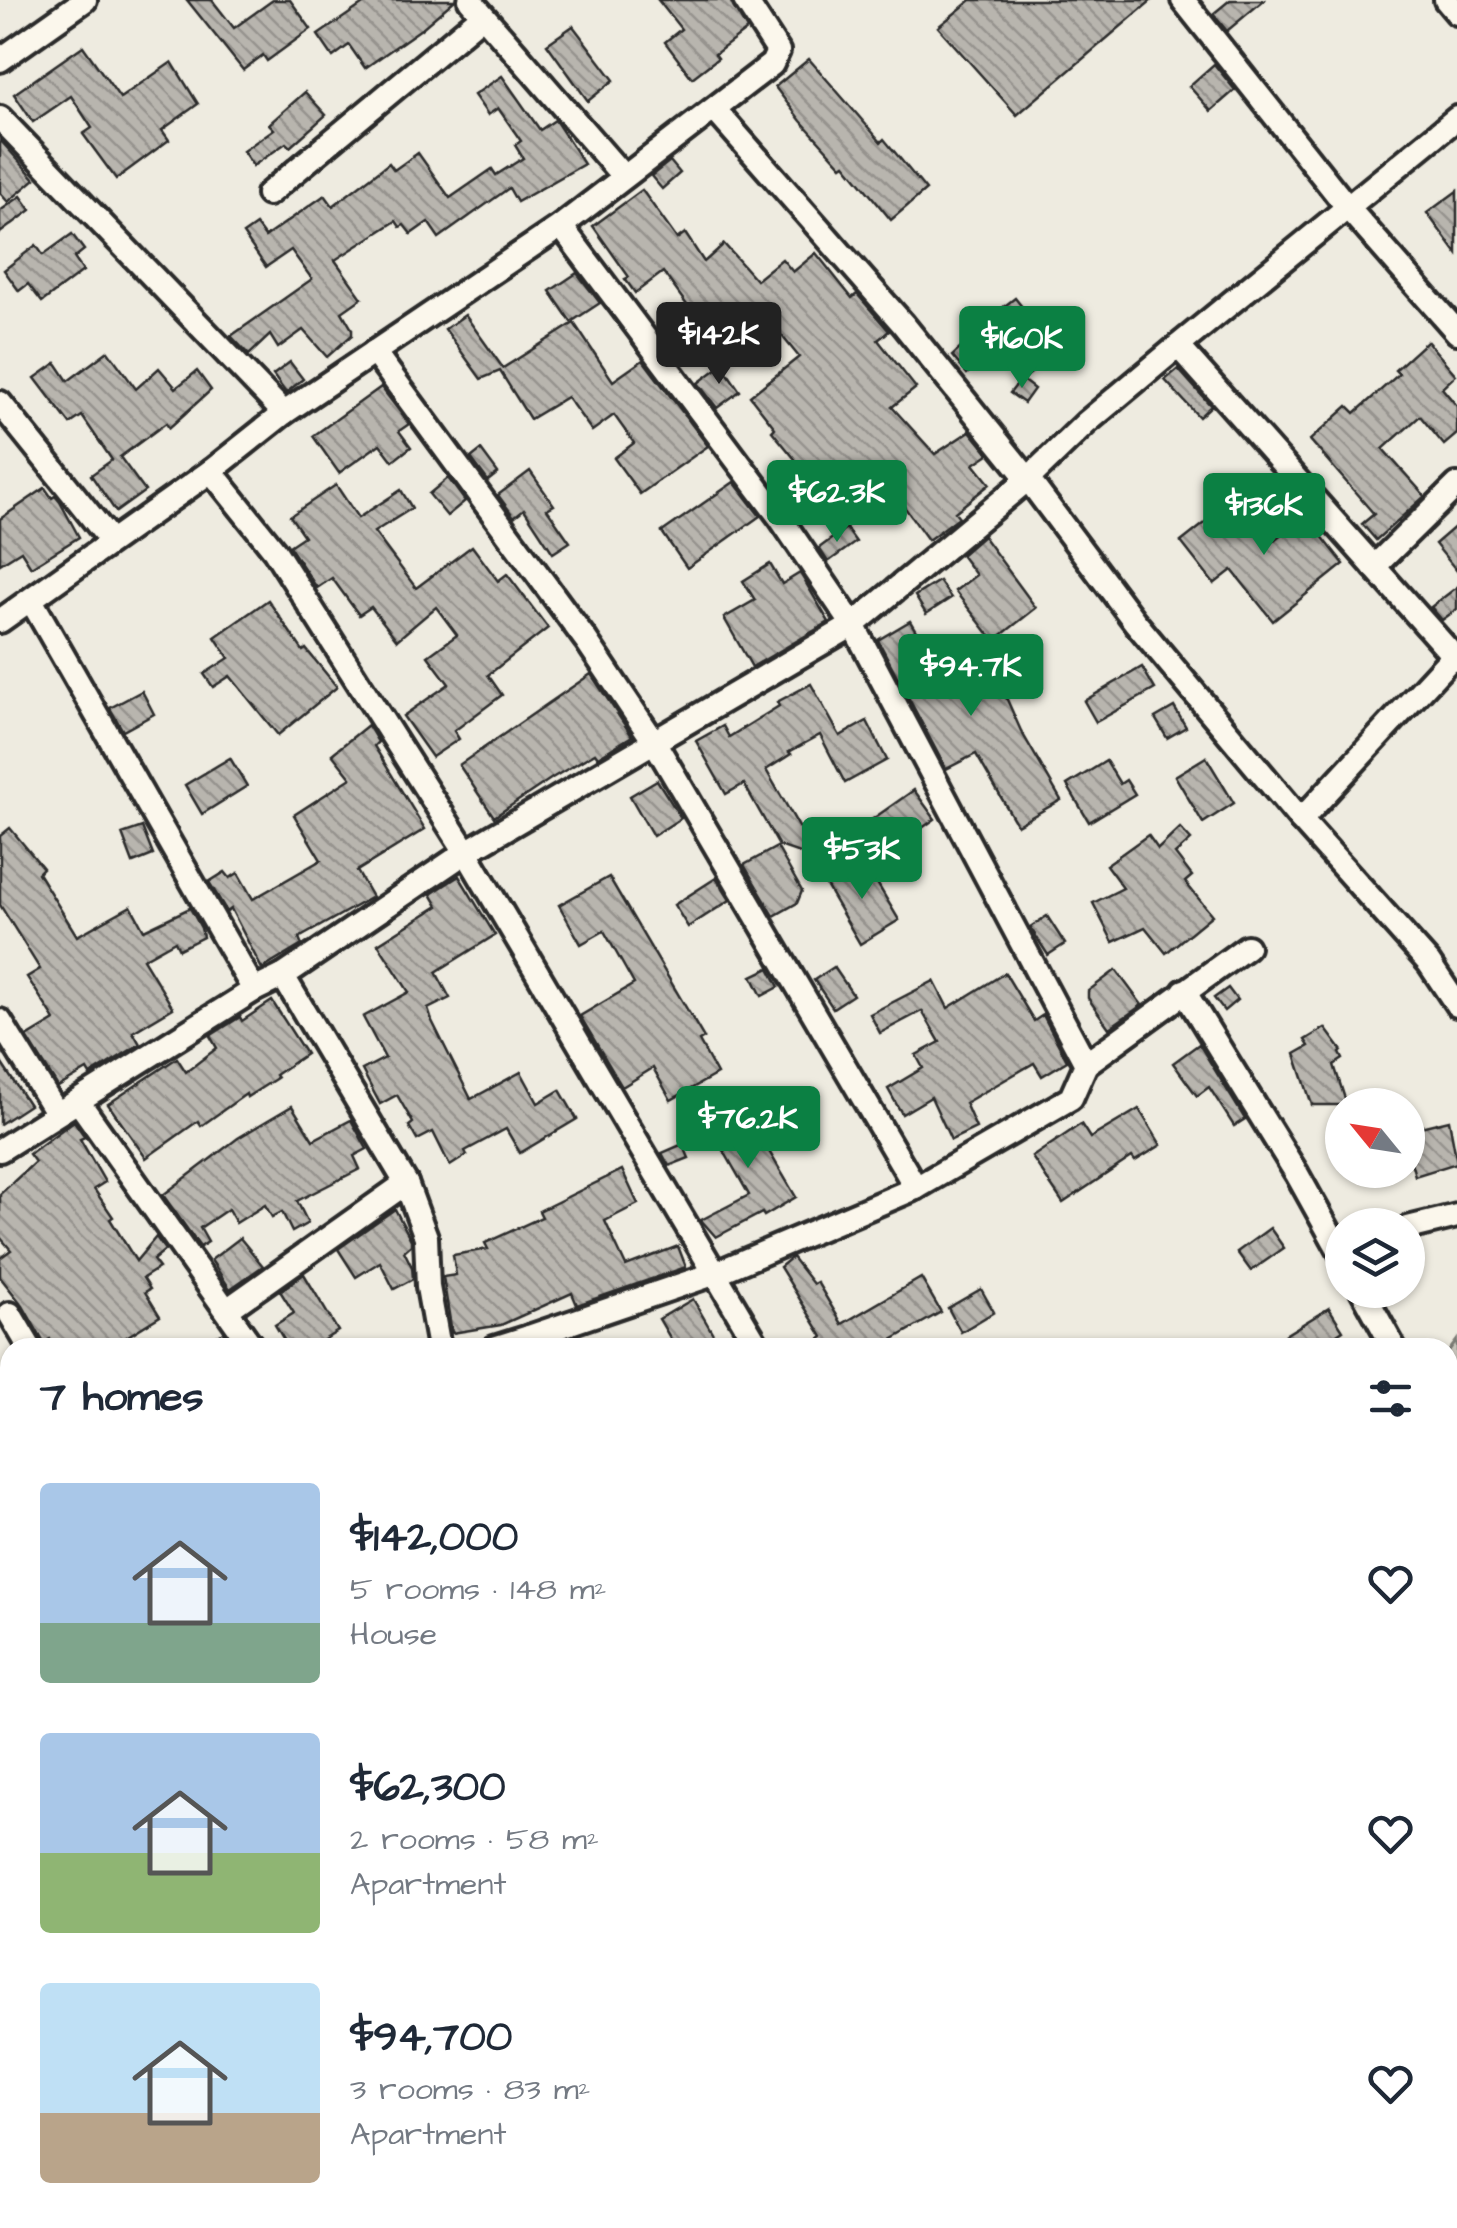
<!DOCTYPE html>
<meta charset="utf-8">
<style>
:root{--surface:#fff;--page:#f6f6f7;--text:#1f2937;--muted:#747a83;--accent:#0b8043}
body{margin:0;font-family:"Architects Daughter",sans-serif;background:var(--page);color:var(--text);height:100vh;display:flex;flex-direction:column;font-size:38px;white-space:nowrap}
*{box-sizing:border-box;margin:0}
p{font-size:32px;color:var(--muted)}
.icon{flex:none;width:55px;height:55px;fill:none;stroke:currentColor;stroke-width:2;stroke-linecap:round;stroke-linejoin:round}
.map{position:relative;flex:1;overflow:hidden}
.drawer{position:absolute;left:0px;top:1338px;width:1458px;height:892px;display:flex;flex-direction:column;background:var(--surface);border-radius:30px 30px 0 0;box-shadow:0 2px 8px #0004}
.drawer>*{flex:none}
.needle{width:65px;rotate:300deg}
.tools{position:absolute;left:1325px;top:1088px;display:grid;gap:20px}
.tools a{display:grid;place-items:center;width:100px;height:100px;border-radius:50%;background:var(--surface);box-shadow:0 2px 8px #0004;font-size:50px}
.price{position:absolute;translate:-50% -85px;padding:0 22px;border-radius:10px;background:var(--accent);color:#fff;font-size:32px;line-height:65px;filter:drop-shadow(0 2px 5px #0008)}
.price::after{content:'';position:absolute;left:50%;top:60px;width:30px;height:22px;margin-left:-15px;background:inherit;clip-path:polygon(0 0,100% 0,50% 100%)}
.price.on{background:#222;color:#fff}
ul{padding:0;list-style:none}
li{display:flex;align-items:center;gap:30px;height:250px;padding:0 40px}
li span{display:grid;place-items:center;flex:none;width:280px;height:200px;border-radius:10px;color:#555}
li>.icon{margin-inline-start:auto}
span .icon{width:120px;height:120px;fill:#fffc;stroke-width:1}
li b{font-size:42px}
h2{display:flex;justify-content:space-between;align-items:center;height:120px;padding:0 40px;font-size:42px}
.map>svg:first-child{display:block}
.wetland{fill:url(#wetland-marsh);stroke:#7c7b76;stroke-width:2.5}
.building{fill:url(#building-back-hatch);stroke:#2b2b2b;stroke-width:2.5}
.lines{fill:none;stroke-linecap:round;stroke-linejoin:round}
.street-casing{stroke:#2b2b2b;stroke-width:30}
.street{stroke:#fbf7ec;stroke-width:22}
</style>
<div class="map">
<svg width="1457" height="2228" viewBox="0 0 1457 2228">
<defs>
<pattern id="wetland-marsh" width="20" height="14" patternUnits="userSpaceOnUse" patternTransform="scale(2.5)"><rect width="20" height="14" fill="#cecbc2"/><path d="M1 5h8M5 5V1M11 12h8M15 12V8" fill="none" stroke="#b1aea7"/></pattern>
<pattern id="building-back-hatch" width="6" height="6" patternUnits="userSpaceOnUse" patternTransform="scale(2.5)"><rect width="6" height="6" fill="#b8b5ae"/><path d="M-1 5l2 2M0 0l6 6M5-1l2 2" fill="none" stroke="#96938e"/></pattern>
</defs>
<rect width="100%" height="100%" fill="#eeebe0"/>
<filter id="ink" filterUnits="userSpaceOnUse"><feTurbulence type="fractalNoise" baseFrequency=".01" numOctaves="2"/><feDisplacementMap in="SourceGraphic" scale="20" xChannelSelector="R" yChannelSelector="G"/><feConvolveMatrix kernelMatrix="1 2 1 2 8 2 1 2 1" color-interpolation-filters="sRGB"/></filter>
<g filter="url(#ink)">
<!-- wetland -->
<path class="wetland" d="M 1457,1340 L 1457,2228 L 368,2228 L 379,2220 L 1448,2220 L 1448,1352 Z"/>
<!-- building -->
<g class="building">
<path d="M 187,0 L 212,0 L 234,28 L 273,0 L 290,0 L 311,29 L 267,61 L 263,55 L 243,70 Z"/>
<path d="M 369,0 L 455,0 L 421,29 L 365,68 L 349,45 L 333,57 L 318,35 Z"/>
<path d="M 658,0 L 730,0 L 747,30 L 715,54 L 718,58 L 692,78 L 665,42 L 681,29 Z"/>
<path d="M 971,0 L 1152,0 L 1017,115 L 938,27 Z"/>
<path d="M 1230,0 L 1264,0 L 1227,31 L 1213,14 Z"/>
<path d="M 573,26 L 614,80 L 588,101 L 547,44 Z"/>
<path d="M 83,46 L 120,98 L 172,62 L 198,104 L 162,130 L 169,140 L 116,179 L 83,134 L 92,128 L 71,96 L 33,122 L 14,94 Z"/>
<path d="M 809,59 L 881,142 L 884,139 L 926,190 L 891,220 L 845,164 L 842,166 L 801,121 L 775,87 Z"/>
<path d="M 1214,64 L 1235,90 L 1211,111 L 1189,86 Z"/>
<path d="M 502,76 L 540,130 L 555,120 L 584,164 L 517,202 L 509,188 L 439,238 L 428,222 L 411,234 L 404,225 L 400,227 L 396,221 L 335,260 L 362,298 L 342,312 L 352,329 L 352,335 L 327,357 L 303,330 L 278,348 L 270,335 L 249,355 L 231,336 L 312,279 L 291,250 L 266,267 L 243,234 L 256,225 L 265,237 L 325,195 L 333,206 L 389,163 L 394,170 L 418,153 L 450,198 L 492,169 L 496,175 L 523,158 L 515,145 L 521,141 L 498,108 L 488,115 L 474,95 Z"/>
<path d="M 305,92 L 326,115 L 290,147 L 286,143 L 253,166 L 243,151 L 274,129 L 269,124 Z"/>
<path d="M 0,140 L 35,179 L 8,202 L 0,193 Z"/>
<path d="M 670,161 L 680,173 L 662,189 L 651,176 Z"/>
<path d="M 642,190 L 677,239 L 685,233 L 704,262 L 724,244 L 756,280 L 782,259 L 793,272 L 816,253 L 852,298 L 857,294 L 889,331 L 878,340 L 916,388 L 892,407 L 935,454 L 970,431 L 989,454 L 974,464 L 990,484 L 955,512 L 959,517 L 928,540 L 893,491 L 849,525 L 772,431 L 775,428 L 750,396 L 799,357 L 756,304 L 699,349 L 678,322 L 692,312 L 663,272 L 635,293 L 625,279 L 629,277 L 593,226 Z"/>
<path d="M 1457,191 L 1457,254 L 1427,213 Z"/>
<path d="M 21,196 L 31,210 L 0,233 L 0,211 Z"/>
<path d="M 72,234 L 84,250 L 74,258 L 83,271 L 42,302 L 28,284 L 19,291 L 4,270 L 36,245 L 43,255 Z"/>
<path d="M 577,273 L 600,303 L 571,322 L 550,291 Z"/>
<path d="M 1015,298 L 1058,352 L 1026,377 L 1000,344 L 967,374 L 952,356 L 986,325 L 984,322 Z"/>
<path d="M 465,315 L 503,368 L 574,323 L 613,381 L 643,360 L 708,446 L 640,494 L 614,458 L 634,443 L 614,415 L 592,431 L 567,397 L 530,419 L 500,371 L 481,379 L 445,329 Z"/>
<path d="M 1427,341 L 1456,375 L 1442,388 L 1457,406 L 1457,434 L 1444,445 L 1420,416 L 1383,449 L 1425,496 L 1376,540 L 1362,524 L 1374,514 L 1310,440 L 1348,406 L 1355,413 L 1399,374 L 1395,370 Z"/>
<path d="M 108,351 L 136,389 L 159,368 L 176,388 L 197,371 L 211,390 L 169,428 L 166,423 L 120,457 L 145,491 L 116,512 L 91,475 L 112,460 L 82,416 L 70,424 L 35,378 L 56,363 L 68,381 Z"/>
<path d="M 290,362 L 303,379 L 286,393 L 273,375 Z"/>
<path d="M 722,365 L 740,391 L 717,408 L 698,383 Z"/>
<path d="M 1178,369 L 1211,406 L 1199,417 L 1165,380 Z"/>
<path d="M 1021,379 L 1034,389 L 1024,403 L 1010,393 Z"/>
<path d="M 381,387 L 409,424 L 399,431 L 411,447 L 393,461 L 380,444 L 339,473 L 313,436 Z"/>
<path d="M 481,450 L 498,473 L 488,481 L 471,458 Z"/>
<path d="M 530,471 L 554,505 L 547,509 L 570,542 L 553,553 L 524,509 L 514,517 L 498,495 Z"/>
<path d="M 448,478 L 465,501 L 447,516 L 429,494 Z"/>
<path d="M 734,482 L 760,516 L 687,568 L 662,532 Z"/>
<path d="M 336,485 L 358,518 L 401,490 L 412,508 L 374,532 L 416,588 L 472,546 L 498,581 L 507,574 L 548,628 L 488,675 L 502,695 L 454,731 L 459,739 L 432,757 L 403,716 L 449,684 L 428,656 L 457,635 L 436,607 L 397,640 L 371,607 L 359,615 L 332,578 L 317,588 L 289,546 L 304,536 L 290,516 Z"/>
<path d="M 45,488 L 52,498 L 55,496 L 60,502 L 79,537 L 31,567 L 21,551 L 0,564 L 0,519 Z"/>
<path d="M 1233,501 L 1268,545 L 1305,515 L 1344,564 L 1273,621 L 1232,570 L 1214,584 L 1181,542 Z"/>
<path d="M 1457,525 L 1457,571 L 1435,544 Z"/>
<path d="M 846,528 L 856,542 L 828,562 L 819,548 Z"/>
<path d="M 983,536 L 1036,608 L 994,641 L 955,591 L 976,575 L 961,555 Z"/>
<path d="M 770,564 L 782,584 L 800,573 L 829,622 L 752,667 L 724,618 L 755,600 L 743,581 Z"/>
<path d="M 939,581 L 951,598 L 926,614 L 915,596 Z"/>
<path d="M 1457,587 L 1457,609 L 1442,620 L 1431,607 Z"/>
<path d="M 268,600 L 303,651 L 306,649 L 337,687 L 278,735 L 230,676 L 213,687 L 204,674 L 229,658 L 215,637 Z"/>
<path d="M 910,621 L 940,672 L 985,644 L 1008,682 L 1001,686 L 1021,731 L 1061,800 L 1017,825 L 976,754 L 946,769 L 878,640 Z"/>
<path d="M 1142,667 L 1155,689 L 1096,722 L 1084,701 Z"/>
<path d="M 591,674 L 632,736 L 598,757 L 595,753 L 552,778 L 494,817 L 459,765 Z"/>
<path d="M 811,684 L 840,736 L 867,721 L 887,760 L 845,783 L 820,735 L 789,752 L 791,754 L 766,770 L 799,827 L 822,836 L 814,858 L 779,846 L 744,784 L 726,794 L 696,741 L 723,726 L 729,737 L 779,706 L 777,702 Z"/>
<path d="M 142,691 L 154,714 L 123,731 L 110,708 Z"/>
<path d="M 1174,707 L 1186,727 L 1167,738 L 1155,718 Z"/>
<path d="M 368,725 L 378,742 L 374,746 L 425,829 L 357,871 L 372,897 L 299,938 L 302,945 L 262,969 L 231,909 L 227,912 L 209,882 L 225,872 L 230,878 L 238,873 L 253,899 L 321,860 L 294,815 L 351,778 L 332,754 Z"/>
<path d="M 1206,757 L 1234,803 L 1203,823 L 1175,776 Z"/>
<path d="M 230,758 L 247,786 L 202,814 L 185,785 Z"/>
<path d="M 1106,761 L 1120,784 L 1126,780 L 1135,794 L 1089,822 L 1067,785 Z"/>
<path d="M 657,780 L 681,818 L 653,836 L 630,796 Z"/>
<path d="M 914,790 L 935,819 L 875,861 L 854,832 Z"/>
<path d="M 142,827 L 153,855 L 133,863 L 122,834 Z"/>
<path d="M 10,828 L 43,868 L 38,873 L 77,936 L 131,906 L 144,930 L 190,908 L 201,928 L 203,937 L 179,949 L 175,941 L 143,959 L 173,1008 L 133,1032 L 140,1044 L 90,1075 L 87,1070 L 58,1087 L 27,1037 L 55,1020 L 27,977 L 40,969 L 0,905 L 0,836 Z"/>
<path d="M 1180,828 L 1191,840 L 1175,854 L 1192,876 L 1185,882 L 1212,915 L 1166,953 L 1145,927 L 1113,942 L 1093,903 L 1123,888 L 1106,865 L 1148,835 L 1158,849 Z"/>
<path d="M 777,847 L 802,891 L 797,903 L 774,916 L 744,865 Z"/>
<path d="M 864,861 L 899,920 L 860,944 L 825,884 Z"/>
<path d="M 459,876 L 495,935 L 436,972 L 450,998 L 428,1009 L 432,1021 L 471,1099 L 521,1072 L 538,1103 L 560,1090 L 577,1119 L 520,1153 L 506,1129 L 465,1151 L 467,1155 L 450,1166 L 433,1132 L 417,1140 L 409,1126 L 413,1123 L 397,1095 L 380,1104 L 362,1070 L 385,1058 L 363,1017 L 409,992 L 378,944 L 438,906 L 431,894 Z"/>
<path d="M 609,877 L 704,1038 L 699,1041 L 717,1074 L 671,1100 L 653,1068 L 622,1087 L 580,1016 L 634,984 L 604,931 L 581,944 L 559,905 Z"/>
<path d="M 716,878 L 730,900 L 688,927 L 674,905 Z"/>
<path d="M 1047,916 L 1065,944 L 1048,955 L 1030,927 Z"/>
<path d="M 834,967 L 853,995 L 833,1008 L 814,980 Z"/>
<path d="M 769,968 L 779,987 L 762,996 L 752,976 Z"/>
<path d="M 1116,970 L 1142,1005 L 1109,1028 L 1088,998 L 1088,991 Z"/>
<path d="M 1005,973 L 1034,1021 L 1043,1015 L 1067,1061 L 1042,1076 L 1034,1063 L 965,1103 L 976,1128 L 951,1140 L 931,1097 L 902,1114 L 888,1089 L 923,1068 L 916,1055 L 940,1042 L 922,1011 L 880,1033 L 870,1014 L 934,981 L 948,1008 Z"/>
<path d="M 1228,988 L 1237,1000 L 1224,1011 L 1214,998 Z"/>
<path d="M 272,1001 L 306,1054 L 275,1075 L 277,1078 L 247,1097 L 246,1094 L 201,1126 L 198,1121 L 146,1158 L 108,1104 L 177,1058 L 186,1072 L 217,1048 L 210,1036 L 240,1017 L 242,1021 Z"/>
<path d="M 1325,1028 L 1342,1051 L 1340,1053 L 1343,1059 L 1334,1065 L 1347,1105 L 1312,1105 L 1295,1054 L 1309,1046 L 1305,1040 Z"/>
<path d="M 1199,1044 L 1245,1119 L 1234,1126 L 1209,1087 L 1197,1096 L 1173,1063 Z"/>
<path d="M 0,1061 L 29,1105 L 0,1124 Z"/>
<path d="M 737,1097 L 796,1197 L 764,1216 L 762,1213 L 716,1237 L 701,1220 L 749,1195 L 720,1144 L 727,1140 L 711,1112 Z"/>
<path d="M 292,1106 L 313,1140 L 351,1120 L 367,1149 L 354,1156 L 360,1169 L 297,1201 L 308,1223 L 292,1232 L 282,1212 L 272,1217 L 265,1205 L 236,1223 L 228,1209 L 200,1228 L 208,1242 L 200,1247 L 163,1195 L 238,1138 Z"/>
<path d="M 1139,1109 L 1161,1145 L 1135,1161 L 1132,1157 L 1063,1203 L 1032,1157 L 1081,1124 L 1090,1138 Z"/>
<path d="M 1449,1120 L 1457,1163 L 1415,1176 L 1408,1151 L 1408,1130 Z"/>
<path d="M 74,1121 L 85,1137 L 80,1139 L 105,1182 L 94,1189 L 113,1217 L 110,1219 L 136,1261 L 156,1237 L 165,1250 L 153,1260 L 159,1268 L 143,1278 L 150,1289 L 145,1292 L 160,1316 L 120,1341 L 123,1348 L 55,1348 L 50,1339 L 44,1343 L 23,1306 L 0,1277 L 0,1258 L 11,1250 L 0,1237 L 0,1194 L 35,1162 L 29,1154 Z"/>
<path d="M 683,1144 L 689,1158 L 669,1166 L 662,1153 Z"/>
<path d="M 622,1170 L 638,1204 L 605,1221 L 626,1266 L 678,1246 L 686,1267 L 577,1305 L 572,1293 L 501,1325 L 452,1333 L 443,1277 L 456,1275 L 453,1255 L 488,1249 L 485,1243 L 542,1217 L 539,1211 Z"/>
<path d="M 395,1209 L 411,1240 L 411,1245 L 404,1251 L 412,1267 L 413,1279 L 394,1289 L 380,1262 L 356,1277 L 338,1249 Z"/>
<path d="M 1270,1228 L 1284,1248 L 1251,1271 L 1237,1252 Z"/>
<path d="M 240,1238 L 263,1266 L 230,1289 L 211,1260 Z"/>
<path d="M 792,1257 L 813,1284 L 817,1282 L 842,1324 L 921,1278 L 941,1312 L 878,1348 L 807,1348 L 823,1337 L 780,1267 Z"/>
<path d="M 304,1274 L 338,1331 L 311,1348 L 289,1348 L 275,1325 L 294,1313 L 280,1291 Z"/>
<path d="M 981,1289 L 994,1312 L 961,1332 L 948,1308 Z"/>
<path d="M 693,1299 L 721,1348 L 676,1348 L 659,1319 Z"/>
<path d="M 1329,1308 L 1343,1330 L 1315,1348 L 1293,1348 L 1285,1335 Z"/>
<path d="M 224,1333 L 234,1348 L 192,1348 L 191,1347 Z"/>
</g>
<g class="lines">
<defs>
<g id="street">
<path d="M 470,0 L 623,176"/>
<path d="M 1183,0 L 1348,208 L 1457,332"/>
<path d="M 1446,0 L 1457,13"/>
<path d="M 0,60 L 85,0"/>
<path d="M 715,110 L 903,324 L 1028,479 L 1135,622 L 1301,820 L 1429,963 L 1457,1005"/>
<path d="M 0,118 L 284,413"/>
<path d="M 268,194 L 482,16"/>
<path d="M 1178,346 L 1457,660"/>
<path d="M 374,352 L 586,640 L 655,743 L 916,1188"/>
<path d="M 0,403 L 111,541"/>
<path d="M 211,471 L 275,551 L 466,852 L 759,1348"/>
<path d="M 1374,567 L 1457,485"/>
<path d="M 31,600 L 254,990"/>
<path d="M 0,621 L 211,471 L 284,413 L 561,226 L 772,64 L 778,51 L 745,0"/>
<path d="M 1301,820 L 1453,656"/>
<path d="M 283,976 L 406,1183 L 426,1237 L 428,1287 L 439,1348"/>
<path d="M 1184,991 L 1297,1174 L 1342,1255"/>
<path d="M 0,1021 L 56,1112"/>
<path d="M 1086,1064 L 1247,947"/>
<path d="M 78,1101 L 253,1348"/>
<path d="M 0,1150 L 254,990 L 283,976 L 466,852 L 853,625 L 1028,479 L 1086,423 L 1178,346 L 1457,118"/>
<path d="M 1408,1228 L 1457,1216"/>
<path d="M 1362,1290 L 1394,1348"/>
<path d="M 227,1310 L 406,1183"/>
<path d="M 10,1314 L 30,1348"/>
<path d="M 529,1337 L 716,1273 L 916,1188 L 1071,1098 L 1086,1064 L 853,625 L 781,519 L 561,226"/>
<path d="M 494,1348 L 529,1337 L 539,1348"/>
<path d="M 0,1514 L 10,1510"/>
<path d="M 0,1966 L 10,1960"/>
<path d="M 131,2228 L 145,2220"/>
</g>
</defs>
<!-- street casing -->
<use href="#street" class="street-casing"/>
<!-- street -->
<use href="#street" class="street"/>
</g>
</g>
</svg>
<div class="tools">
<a><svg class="needle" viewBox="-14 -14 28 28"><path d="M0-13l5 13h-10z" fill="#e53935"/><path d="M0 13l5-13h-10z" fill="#747a83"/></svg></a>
<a><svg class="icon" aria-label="layers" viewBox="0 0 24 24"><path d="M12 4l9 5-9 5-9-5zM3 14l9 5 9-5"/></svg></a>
</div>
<b class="price on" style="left:719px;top:387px">$142K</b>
<b class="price" style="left:1022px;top:391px">$160K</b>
<b class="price" style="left:837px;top:545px">$62.3K</b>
<b class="price" style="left:1264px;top:558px">$136K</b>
<b class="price" style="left:971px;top:719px">$94.7K</b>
<b class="price" style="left:862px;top:902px">$53K</b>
<b class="price" style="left:748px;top:1171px">$76.2K</b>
<section class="drawer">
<h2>7 homes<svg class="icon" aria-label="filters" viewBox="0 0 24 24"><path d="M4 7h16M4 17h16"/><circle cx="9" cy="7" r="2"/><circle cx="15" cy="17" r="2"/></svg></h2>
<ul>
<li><span style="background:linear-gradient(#a9c7e8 70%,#7fa58c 0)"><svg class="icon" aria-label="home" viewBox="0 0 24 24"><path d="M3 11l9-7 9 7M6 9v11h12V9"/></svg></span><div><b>$142,000</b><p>5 rooms · 148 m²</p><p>House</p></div><svg class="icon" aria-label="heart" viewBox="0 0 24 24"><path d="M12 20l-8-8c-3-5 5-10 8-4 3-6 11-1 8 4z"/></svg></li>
<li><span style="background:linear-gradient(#a9c7e8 60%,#8fb573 0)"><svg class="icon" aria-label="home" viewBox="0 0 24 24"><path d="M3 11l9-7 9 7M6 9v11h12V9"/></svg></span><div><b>$62,300</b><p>2 rooms · 58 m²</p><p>Apartment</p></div><svg class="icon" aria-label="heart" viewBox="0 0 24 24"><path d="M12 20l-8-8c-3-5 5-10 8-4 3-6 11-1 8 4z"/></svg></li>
<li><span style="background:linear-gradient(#bfe0f5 65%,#b9a48a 0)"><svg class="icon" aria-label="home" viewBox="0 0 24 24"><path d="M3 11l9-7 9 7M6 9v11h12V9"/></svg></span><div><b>$94,700</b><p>3 rooms · 83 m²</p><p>Apartment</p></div><svg class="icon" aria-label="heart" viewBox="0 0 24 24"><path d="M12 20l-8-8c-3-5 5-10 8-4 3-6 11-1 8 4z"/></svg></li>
</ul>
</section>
</div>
